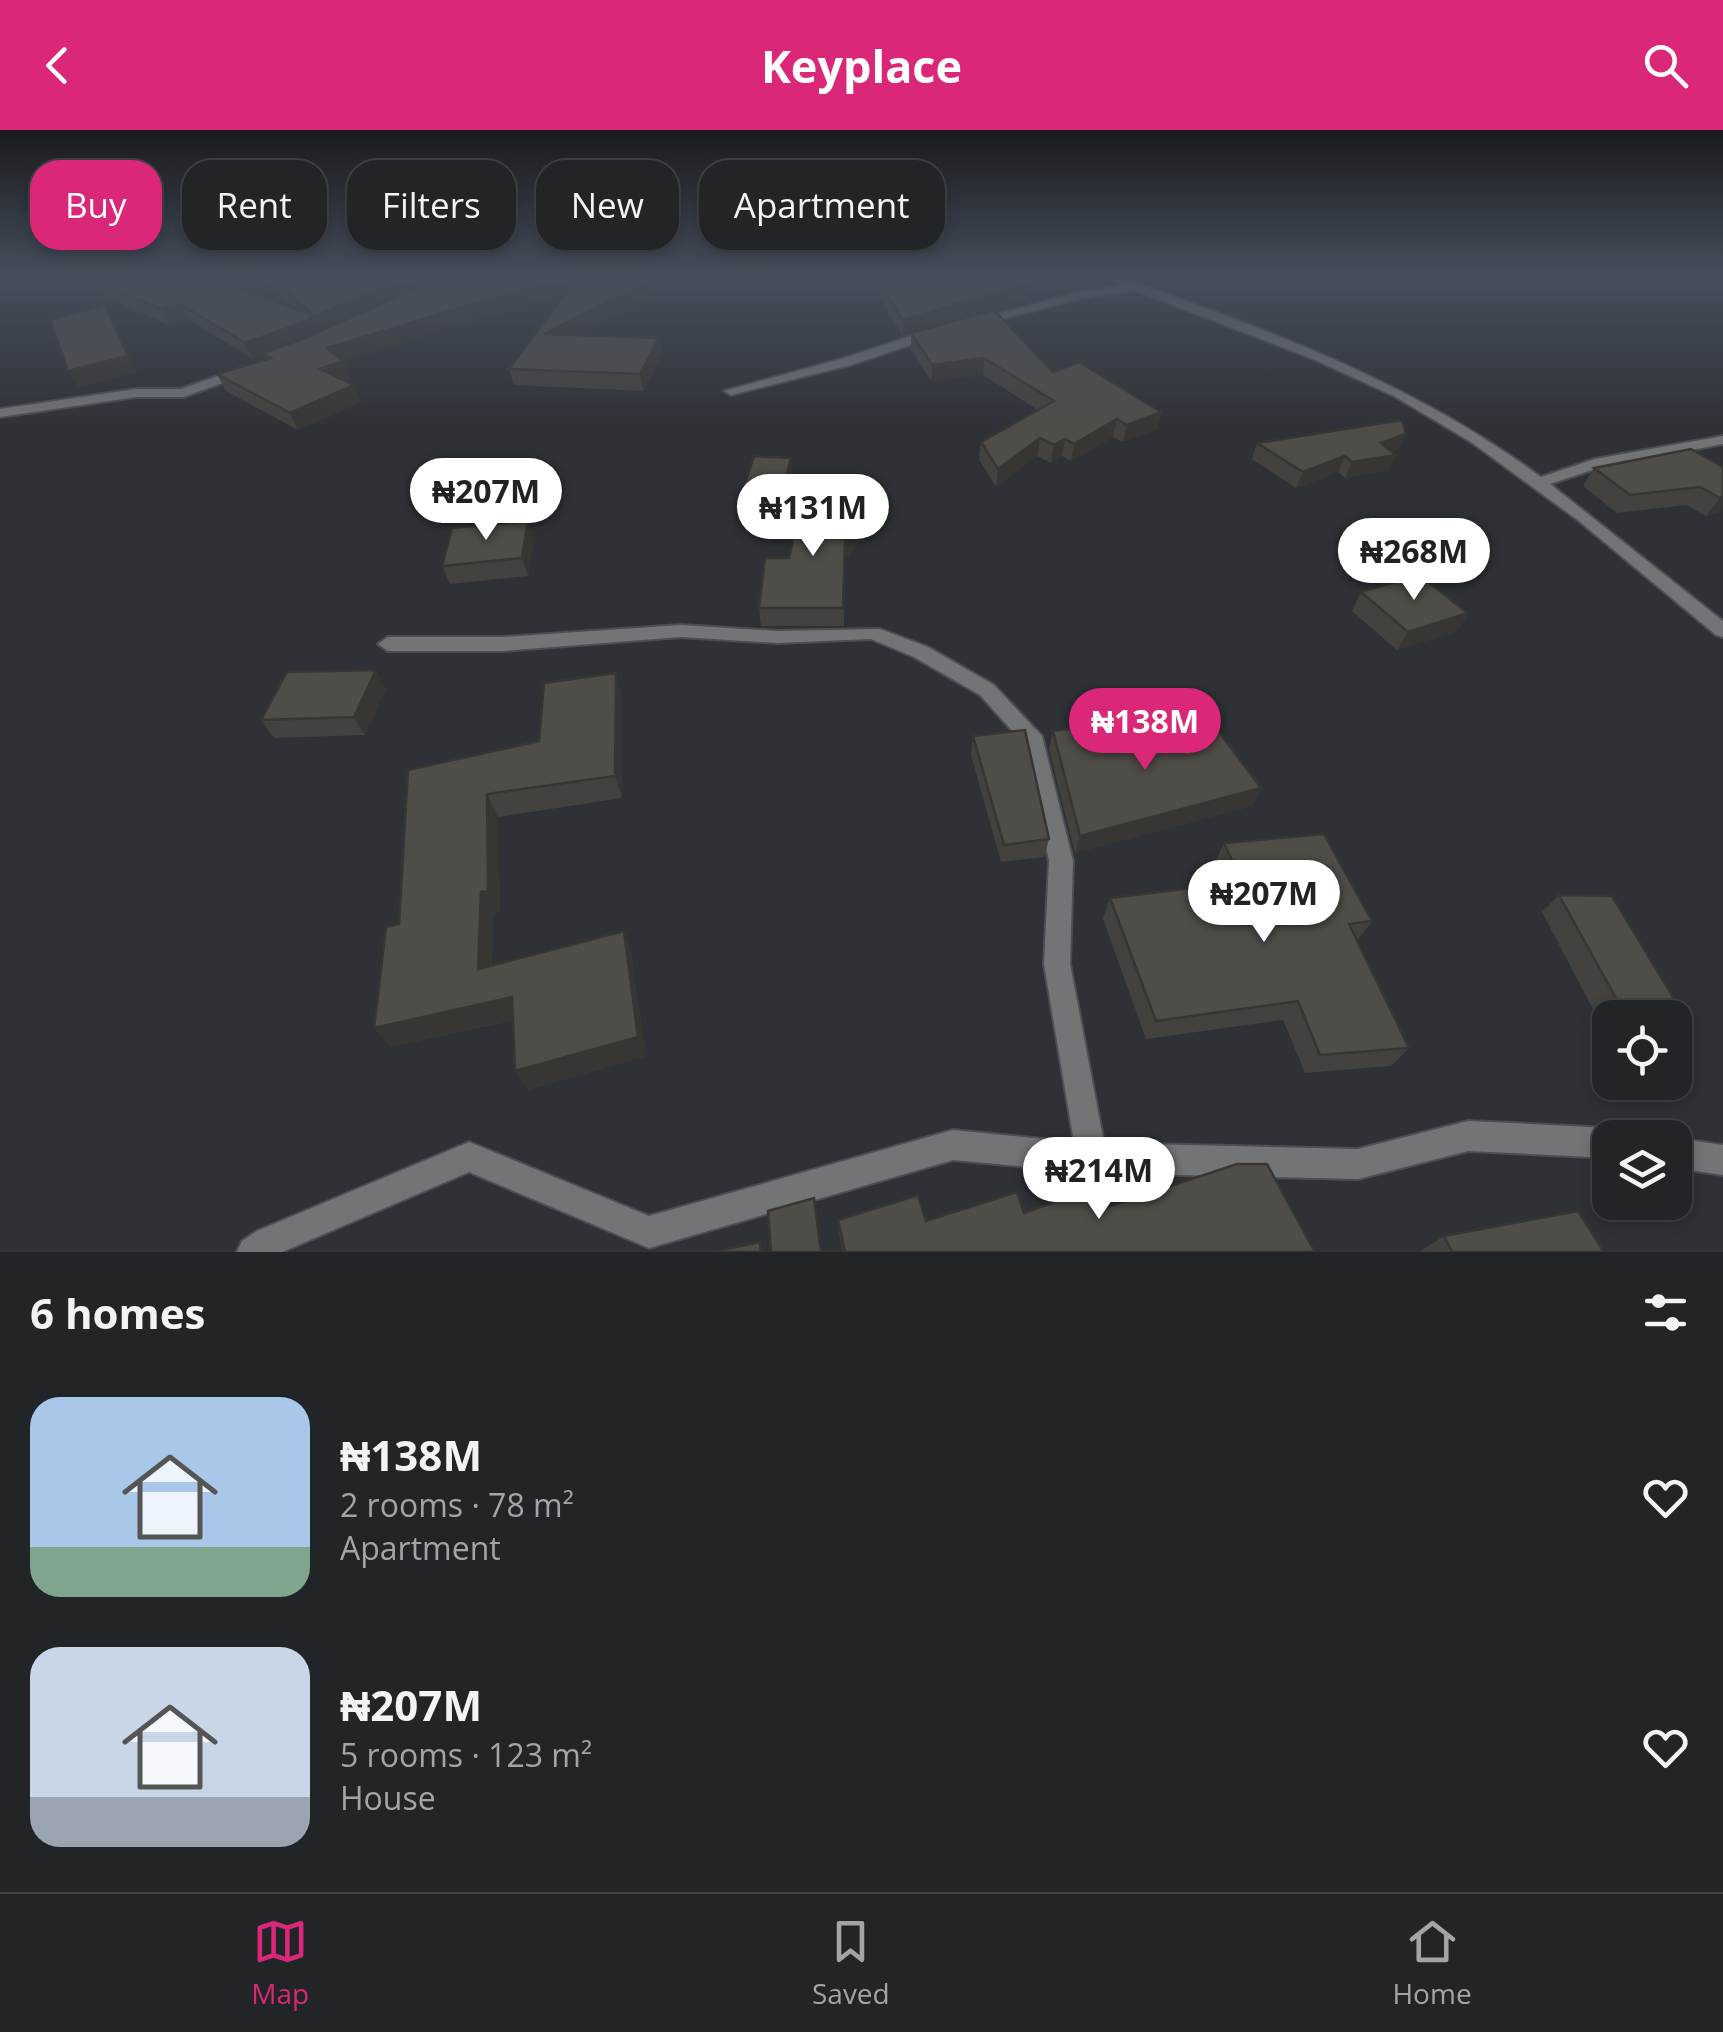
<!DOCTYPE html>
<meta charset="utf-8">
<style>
:root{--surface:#222528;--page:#2a2d30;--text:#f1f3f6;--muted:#a2a5a8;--line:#3f4245;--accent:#db2777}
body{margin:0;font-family:"Open Sans",sans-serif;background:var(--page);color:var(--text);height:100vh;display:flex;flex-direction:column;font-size:38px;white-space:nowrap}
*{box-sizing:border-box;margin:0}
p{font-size:32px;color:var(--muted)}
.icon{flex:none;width:55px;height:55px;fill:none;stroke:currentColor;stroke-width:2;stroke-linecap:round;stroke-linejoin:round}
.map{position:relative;height:1122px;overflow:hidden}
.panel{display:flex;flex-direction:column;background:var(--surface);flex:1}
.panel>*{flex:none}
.top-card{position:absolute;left:30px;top:30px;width:1000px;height:90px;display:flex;gap:20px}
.fabs{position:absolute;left:1592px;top:870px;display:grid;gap:20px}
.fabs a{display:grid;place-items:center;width:100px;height:100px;border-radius:20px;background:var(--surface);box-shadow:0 5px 15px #0003,0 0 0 2px var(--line);font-size:50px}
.price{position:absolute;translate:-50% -85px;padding:0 22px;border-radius:35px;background:#fff;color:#222;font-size:32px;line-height:65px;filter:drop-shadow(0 2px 5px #0008)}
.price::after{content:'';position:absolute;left:50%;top:60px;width:30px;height:22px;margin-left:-15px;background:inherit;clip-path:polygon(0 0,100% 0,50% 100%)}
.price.current{background:var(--accent);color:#fff}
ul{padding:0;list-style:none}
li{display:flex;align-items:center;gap:30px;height:250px;padding:0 30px}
li span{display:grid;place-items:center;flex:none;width:280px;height:200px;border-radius:30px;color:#555}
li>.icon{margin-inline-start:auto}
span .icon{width:120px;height:120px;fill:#fffc;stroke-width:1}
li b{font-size:42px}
h2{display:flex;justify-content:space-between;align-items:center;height:120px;padding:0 30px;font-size:42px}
.chip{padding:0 35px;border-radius:30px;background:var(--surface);box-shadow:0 5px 15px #0003,0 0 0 2px var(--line);font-size:35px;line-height:90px}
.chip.current{background:var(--accent);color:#fff}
header{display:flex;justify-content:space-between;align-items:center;height:130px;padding:0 30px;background:var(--accent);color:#fff;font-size:45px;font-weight:700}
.tab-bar{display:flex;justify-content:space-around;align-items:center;height:140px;border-top:2px solid var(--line);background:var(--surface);font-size:28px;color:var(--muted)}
.tab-bar a{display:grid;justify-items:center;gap:5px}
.tab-bar .current{color:var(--accent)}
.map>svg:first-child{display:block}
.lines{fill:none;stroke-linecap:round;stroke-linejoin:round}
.street-casing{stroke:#4b4e52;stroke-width:4}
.street{fill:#737476;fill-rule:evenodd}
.wall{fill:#43423e}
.shaded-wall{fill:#373632}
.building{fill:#4e4d48;stroke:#373632;stroke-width:2.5}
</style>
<header><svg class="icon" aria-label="back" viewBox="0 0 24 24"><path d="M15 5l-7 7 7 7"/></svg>Keyplace<svg class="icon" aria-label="search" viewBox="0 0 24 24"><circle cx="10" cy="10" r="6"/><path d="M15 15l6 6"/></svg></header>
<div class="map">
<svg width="1723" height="1122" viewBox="0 0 1723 1122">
<rect width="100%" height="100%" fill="#2e3135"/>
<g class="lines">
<defs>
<g id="street">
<path d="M 1103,147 L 1120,147 C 1272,202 1408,250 1541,347 L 1595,329 L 1723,306 L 1723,314 L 1598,338 L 1550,354 L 1723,491 L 1723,507 L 1716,505 L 1579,391 L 1471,312 L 1394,266 L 1313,229 L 1134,160 L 1074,170 L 976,196 L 970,192 L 1074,163 L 1121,155 Z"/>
<path d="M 933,199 L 937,200 L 937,206 L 851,235 L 731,265 L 724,261 L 841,229 Z"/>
<path d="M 246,236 L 251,237 L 251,243 L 183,267 L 136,267 L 0,287 L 0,279 L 136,259 L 181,259 Z"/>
<path d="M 681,495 L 777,501 L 880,499 L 928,517 L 994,555 L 1042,606 L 1073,731 L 1070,834 L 1104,1013 L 1358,1019 L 1468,991 L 1610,998 L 1620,1003 L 1622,1008 L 1610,1008 L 1610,1028 L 1468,1021 L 1358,1049 L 1092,1043 L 953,1030 L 649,1118 L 469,1042 L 282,1122 L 237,1122 L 242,1111 L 257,1101 L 469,1012 L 649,1086 L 953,1000 L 1074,1012 L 1044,834 L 1049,731 L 1025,615 L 980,565 L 914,527 L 871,509 L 777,513 L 681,507 L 503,521 L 388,521 L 378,514 L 388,507 L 503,507 Z"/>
<path d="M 1675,1008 L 1723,1015 L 1723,1045 L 1675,1038 Z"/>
</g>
</defs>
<!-- street casing -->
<use href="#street" class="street-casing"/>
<!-- street -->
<use href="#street" class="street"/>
</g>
<!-- wall -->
<g class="wall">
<path d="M 260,147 L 631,147 L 647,152 L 650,167 L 577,205 L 659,208 L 662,224 L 643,261 L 514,255 L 509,239 L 566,162 L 343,231 L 350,248 L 343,250 L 361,272 L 298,300 L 226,261 L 217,244 L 266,229 L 264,225 L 253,229 L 188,189 L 169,195 L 105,167 L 96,152 L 296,180 Z"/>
<path d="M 881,147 L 941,147 L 943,149 L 1027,153 L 1025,168 L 919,201 L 1053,242 L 1161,282 L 1157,299 L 1123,312 L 1113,307 L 1071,331 L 1062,326 L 1051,333 L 1037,326 L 996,357 L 979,329 L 981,312 L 1038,280 L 983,245 L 931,251 L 911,219 L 911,203 L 903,206 L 880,169 Z"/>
<path d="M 1257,313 L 1398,319 L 1392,322 L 1389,340 L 1345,348 L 1338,342 L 1296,358 L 1252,329 Z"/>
<path d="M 1723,337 L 1723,381 L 1706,386 L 1686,375 L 1617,383 L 1583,356 L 1594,338 Z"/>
<path d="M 792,345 L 784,377 L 746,375 L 744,357 Z"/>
<path d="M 875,374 L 874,392 L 845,430 L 844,496 L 761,496 L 759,478 L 789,428 Z"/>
<path d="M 534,409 L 528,446 L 450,454 L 442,436 Z"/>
<path d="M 1361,462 L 1468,483 L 1457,501 L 1397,520 L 1352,481 Z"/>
<path d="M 386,558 L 365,605 L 274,608 L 261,590 Z"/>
<path d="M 622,566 L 622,668 L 498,687 L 500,782 L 493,784 L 492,835 L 631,822 L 646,926 L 528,960 L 513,890 L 390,917 L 408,640 L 539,611 Z"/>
<path d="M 1053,601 L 1139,612 L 1252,676 L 1075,723 L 1049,619 Z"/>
<path d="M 973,606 L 1049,709 L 1044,727 L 1001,732 L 971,625 Z"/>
<path d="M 1224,713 L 1372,791 L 1357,811 L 1409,918 L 1391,936 L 1305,943 L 1283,890 L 1146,909 L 1103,789 L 1110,768 L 1222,754 L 1214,734 Z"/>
<path d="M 1559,765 L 1688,892 L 1675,901 L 1675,888 L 1610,888 L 1610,906 L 1607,906 L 1542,782 Z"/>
<path d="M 1102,1079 L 1315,1122 L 843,1122 L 839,1104 L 838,1090 L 926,1091 L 1024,1083 Z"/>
<path d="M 1444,1106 L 1604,1122 L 1419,1122 Z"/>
</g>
<!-- shaded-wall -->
<g class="shaded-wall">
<path d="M 406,147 L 445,147 L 300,212 L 253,229 L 245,213 Z"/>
<path d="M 562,147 L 583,147 L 585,156 L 343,231 L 350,248 L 328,255 L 320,239 L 327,218 Z"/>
<path d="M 647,152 L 650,167 L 548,220 L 544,204 Z"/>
<path d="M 1027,153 L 1025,168 L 903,206 L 903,190 Z"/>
<path d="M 180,174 L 188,189 L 169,195 L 161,179 Z"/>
<path d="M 105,175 L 114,191 L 138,242 L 79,258 L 68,241 Z"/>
<path d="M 659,208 L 662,224 L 643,261 L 640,244 Z"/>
<path d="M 984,228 L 983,245 L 931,251 L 932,235 Z"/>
<path d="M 354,255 L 361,272 L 298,300 L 290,283 Z"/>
<path d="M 1161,282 L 1157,299 L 1123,312 L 1127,295 Z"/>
<path d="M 1117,289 L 1113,307 L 1071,331 L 1074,314 Z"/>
<path d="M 1406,304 L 1398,319 L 1374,328 L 1396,325 L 1389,340 L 1345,348 L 1352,332 L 1381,313 Z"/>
<path d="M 1040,308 L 1037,326 L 996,357 L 998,339 Z"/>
<path d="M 1065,309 L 1062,326 L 1051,333 L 1054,315 Z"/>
<path d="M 1345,326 L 1338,342 L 1296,358 L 1303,342 Z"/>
<path d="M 791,328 L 792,345 L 784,377 L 783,359 Z"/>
<path d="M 1723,367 L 1723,381 L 1706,386 L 1720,368 Z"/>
<path d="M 875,374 L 874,392 L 845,430 L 844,496 L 845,412 Z"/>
<path d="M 528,391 L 534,409 L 528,446 L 522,428 Z"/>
<path d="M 1468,483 L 1457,501 L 1397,520 L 1408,502 Z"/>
<path d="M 376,540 L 386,558 L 365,605 L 354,587 Z"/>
<path d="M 616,543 L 622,566 L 622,668 L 615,646 Z"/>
<path d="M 1261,658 L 1252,676 L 1075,723 L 1080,706 Z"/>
<path d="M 487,664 L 498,687 L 500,782 L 493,784 L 491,859 L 478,839 Z"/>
<path d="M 624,801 L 631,822 L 646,926 L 528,960 L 515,941 Z"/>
<path d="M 512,867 L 524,887 L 390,917 L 374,898 Z"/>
</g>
<!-- building -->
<g class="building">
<path d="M 110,147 L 204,147 L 313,185 L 270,147 L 406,147 L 293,196 L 245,213 L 180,174 L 161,179 L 96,152 Z"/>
<path d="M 440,147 L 562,147 L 327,218 L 343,231 L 320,239 L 354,255 L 290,283 L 217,244 L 271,228 L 263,223 L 305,208 Z"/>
<path d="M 578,147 L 631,147 L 647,152 L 544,204 L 659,208 L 640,244 L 509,239 Z"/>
<path d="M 889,147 L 941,147 L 943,149 L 948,147 L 1014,147 L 1027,153 L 903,190 L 880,153 L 895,152 Z"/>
<path d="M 105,175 L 128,226 L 68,241 L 50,190 Z"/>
<path d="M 994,180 L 1053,242 L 1079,232 L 1161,282 L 1127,295 L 1117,289 L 1074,314 L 1065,309 L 1054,315 L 1040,308 L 998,339 L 981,312 L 1054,271 L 984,228 L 932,235 L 911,203 Z"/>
<path d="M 1402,290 L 1406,304 L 1381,313 L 1396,325 L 1352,332 L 1345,326 L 1303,342 L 1257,313 Z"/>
<path d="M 1691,319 L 1723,337 L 1723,367 L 1720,368 L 1700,357 L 1630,365 L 1594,338 Z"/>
<path d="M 754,326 L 791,328 L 783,359 L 744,357 Z"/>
<path d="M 802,371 L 875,374 L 845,412 L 843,478 L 759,478 L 765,428 L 789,428 Z"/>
<path d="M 528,391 L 522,428 L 442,436 L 452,398 Z"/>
<path d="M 1419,445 L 1468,483 L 1408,502 L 1361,462 Z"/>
<path d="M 376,540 L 354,587 L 261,590 L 287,542 Z"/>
<path d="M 616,543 L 615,646 L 487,664 L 488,761 L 481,762 L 478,839 L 624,801 L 638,907 L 515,941 L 512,867 L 374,898 L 386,797 L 399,794 L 408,640 L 539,611 L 544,553 Z"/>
<path d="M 1129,591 L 1139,612 L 1213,594 L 1261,658 L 1080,706 L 1053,601 Z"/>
<path d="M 1025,600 L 1049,709 L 1004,715 L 973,606 Z"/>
<path d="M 1324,704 L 1372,791 L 1349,794 L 1409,918 L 1320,925 L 1298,871 L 1156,891 L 1110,768 L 1242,752 L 1224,713 Z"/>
<path d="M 1559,765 L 1612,766 L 1688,892 L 1675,892 L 1675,888 L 1627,888 Z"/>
<path d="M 1237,1034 L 1267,1034 L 1315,1122 L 845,1122 L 838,1090 L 918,1065 L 926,1091 L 1017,1062 L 1024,1083 L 1092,1057 L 1102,1079 Z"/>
<path d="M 814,1068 L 821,1122 L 771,1122 L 768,1081 Z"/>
<path d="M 1578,1081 L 1604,1122 L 1452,1122 L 1444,1106 Z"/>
<path d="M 760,1112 L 761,1122 L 712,1122 Z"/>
</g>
<!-- sky -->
<linearGradient id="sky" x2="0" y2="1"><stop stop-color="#191b1d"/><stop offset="0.48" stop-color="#464e5c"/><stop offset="1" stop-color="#464e5c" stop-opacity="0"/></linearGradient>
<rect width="1723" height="304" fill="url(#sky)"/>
</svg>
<div class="fabs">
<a><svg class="icon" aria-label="locate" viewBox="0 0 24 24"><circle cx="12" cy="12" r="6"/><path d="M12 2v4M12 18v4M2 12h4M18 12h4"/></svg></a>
<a><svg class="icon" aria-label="layers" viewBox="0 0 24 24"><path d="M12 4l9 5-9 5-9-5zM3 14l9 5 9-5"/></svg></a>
</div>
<b class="price" style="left:486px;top:413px">₦207M</b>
<b class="price" style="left:813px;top:429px">₦131M</b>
<b class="price" style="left:1414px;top:473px">₦268M</b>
<b class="price current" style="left:1145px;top:643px">₦138M</b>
<b class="price" style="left:1264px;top:815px">₦207M</b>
<b class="price" style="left:1099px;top:1092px">₦214M</b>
<div class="top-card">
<a class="chip current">Buy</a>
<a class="chip">Rent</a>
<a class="chip">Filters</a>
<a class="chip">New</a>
<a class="chip">Apartment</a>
</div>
</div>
<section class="panel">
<h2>6 homes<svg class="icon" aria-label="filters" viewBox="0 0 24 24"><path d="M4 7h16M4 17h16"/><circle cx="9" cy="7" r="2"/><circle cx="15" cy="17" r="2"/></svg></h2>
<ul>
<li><span style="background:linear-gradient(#a9c7e8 75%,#7fa58c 0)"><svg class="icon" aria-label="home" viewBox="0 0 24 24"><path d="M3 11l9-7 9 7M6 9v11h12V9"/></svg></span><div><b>₦138M</b><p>2 rooms · 78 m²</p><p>Apartment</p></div><svg class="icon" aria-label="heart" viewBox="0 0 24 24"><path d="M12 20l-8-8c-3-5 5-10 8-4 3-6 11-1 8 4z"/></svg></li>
<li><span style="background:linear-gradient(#c9d6e8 75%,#9aa5b1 0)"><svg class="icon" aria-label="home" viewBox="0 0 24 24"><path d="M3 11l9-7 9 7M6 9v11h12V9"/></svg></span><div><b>₦207M</b><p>5 rooms · 123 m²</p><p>House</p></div><svg class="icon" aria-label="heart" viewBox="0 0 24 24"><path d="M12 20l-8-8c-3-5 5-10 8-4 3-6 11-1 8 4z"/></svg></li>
</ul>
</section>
<nav class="tab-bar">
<a class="current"><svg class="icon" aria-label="map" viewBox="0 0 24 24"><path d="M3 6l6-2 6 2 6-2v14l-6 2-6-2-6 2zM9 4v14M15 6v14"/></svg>Map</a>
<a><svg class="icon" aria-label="saved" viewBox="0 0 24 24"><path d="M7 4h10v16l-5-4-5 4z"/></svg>Saved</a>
<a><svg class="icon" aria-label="home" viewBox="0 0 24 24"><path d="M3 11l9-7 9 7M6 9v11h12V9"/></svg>Home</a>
</nav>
